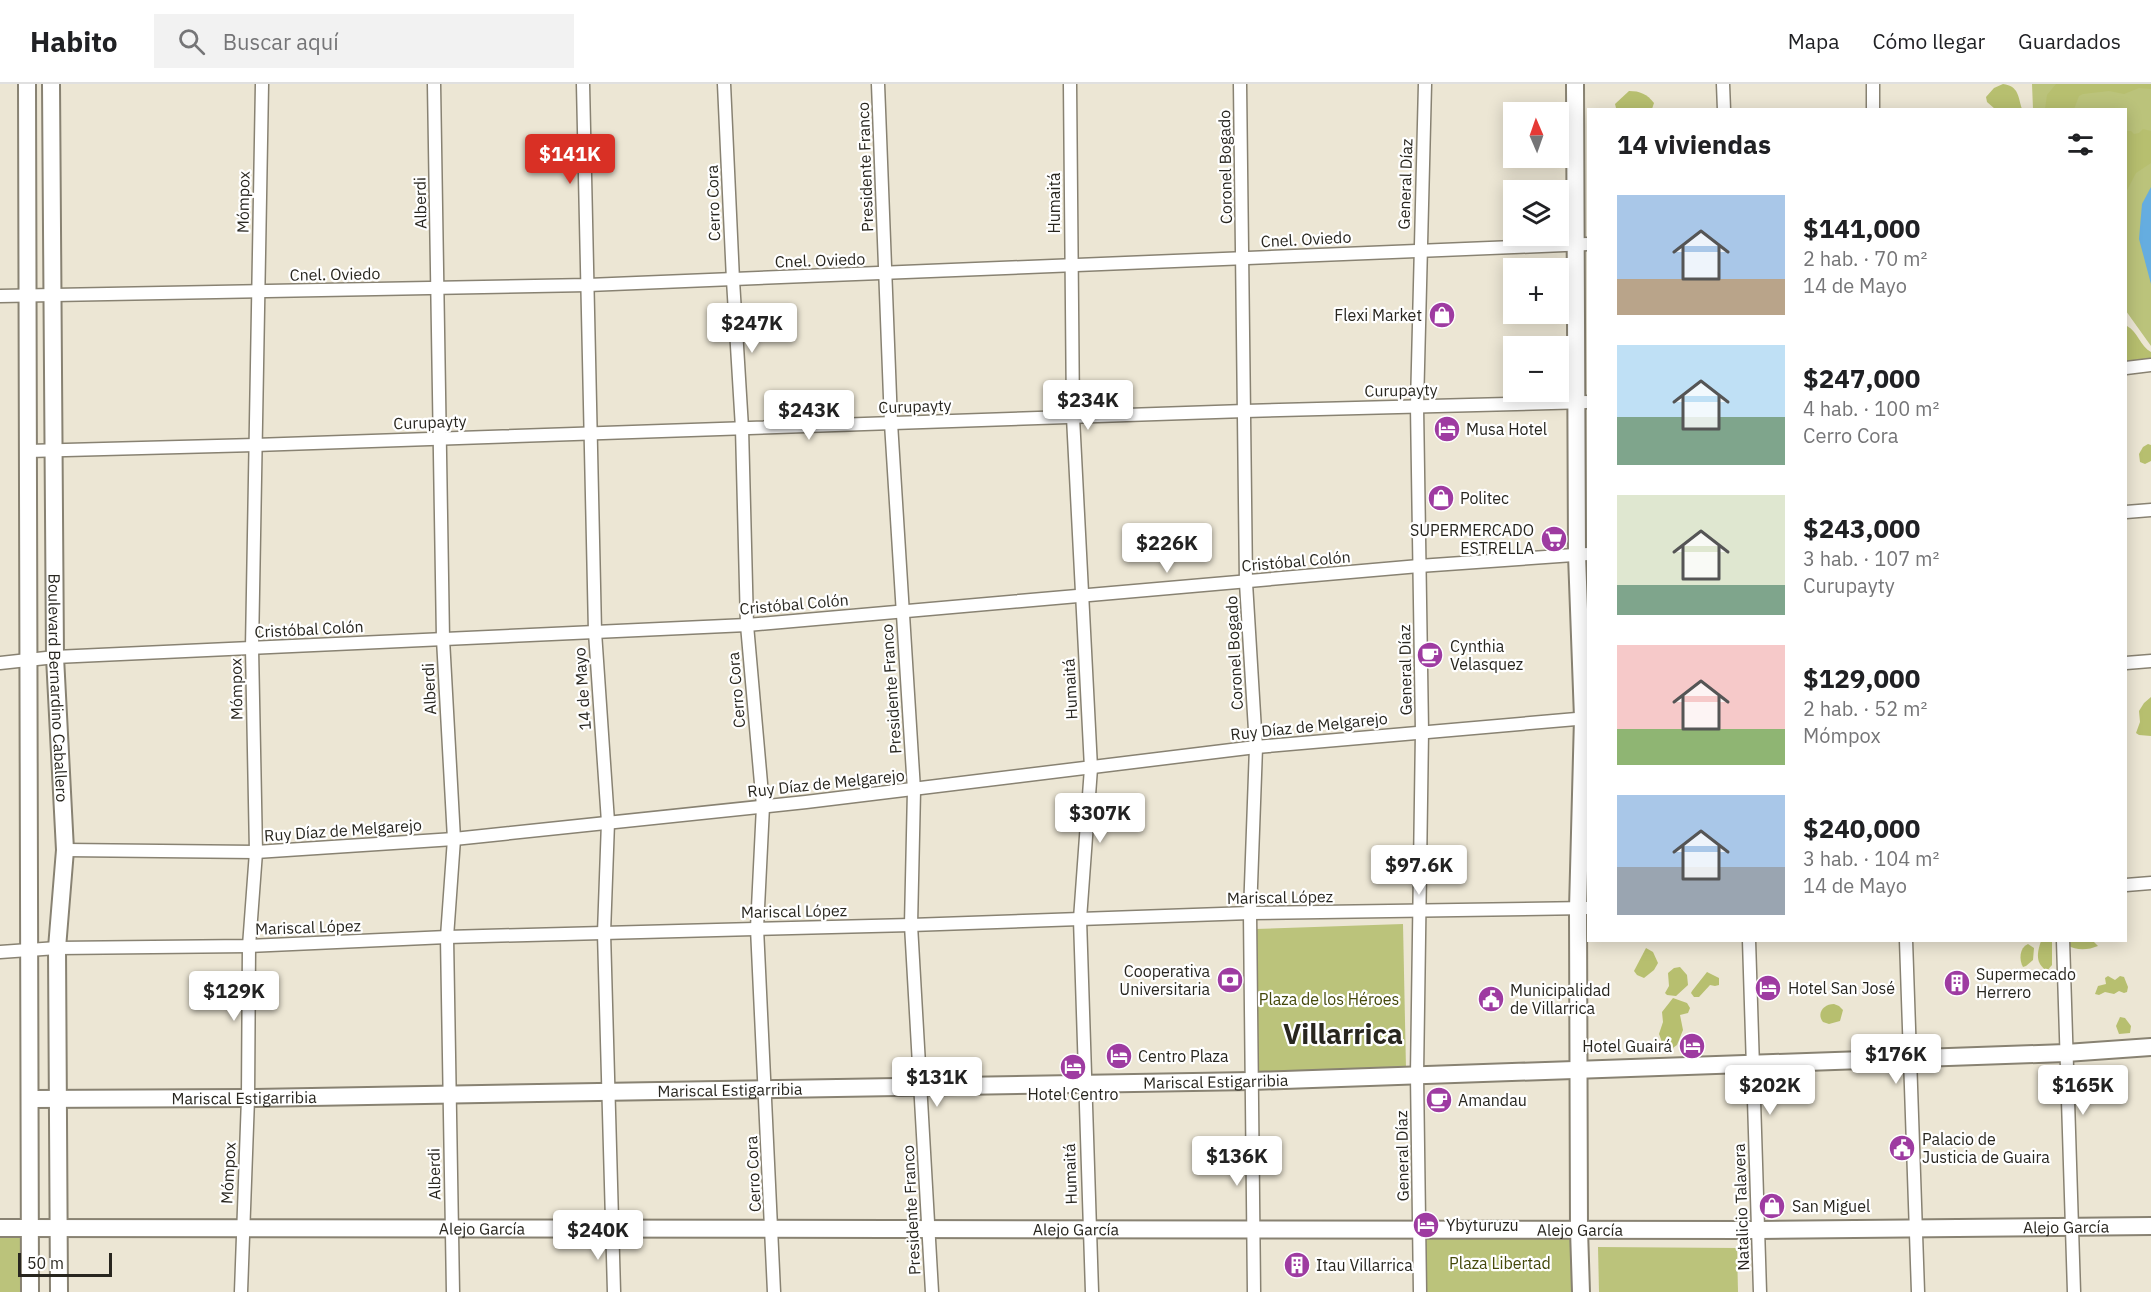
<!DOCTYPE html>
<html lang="es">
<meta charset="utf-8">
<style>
:root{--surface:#fff;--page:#f2f2f2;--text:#202124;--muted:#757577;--line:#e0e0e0;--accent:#d93025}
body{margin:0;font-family:"IBM Plex Sans",sans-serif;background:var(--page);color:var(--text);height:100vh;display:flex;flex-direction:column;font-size:22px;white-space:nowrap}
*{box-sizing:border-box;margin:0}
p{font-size:20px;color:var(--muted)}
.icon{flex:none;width:33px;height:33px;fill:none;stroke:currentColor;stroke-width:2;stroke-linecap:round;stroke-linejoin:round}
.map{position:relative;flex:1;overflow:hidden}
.side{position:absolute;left:1587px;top:24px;width:540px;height:834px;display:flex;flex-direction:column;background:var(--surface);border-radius:0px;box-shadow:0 3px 15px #0003}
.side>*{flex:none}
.needle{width:39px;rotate:358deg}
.fabs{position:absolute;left:1503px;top:18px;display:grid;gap:12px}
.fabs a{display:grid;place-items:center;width:66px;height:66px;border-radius:0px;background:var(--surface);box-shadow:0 3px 15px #0003;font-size:30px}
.scale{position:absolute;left:18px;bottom:15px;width:94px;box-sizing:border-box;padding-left:6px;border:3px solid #28261f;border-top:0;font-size:16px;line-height:21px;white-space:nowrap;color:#28261f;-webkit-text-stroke:4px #fff;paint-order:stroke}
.price{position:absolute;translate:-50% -51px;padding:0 14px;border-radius:6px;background:#fff;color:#222;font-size:20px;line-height:39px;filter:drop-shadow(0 2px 3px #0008)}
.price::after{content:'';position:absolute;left:50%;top:36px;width:18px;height:14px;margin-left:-9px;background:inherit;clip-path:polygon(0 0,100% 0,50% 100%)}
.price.on{background:var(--accent);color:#fff}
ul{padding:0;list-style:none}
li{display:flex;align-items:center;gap:18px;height:150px;padding:0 30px}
li span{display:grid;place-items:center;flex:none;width:168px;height:120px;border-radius:0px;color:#555}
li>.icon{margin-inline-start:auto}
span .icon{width:72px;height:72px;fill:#fffc;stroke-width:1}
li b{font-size:26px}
h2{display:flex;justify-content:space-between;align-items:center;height:72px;padding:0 30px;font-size:26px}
header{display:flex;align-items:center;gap:36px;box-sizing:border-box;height:84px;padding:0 30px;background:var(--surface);border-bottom:2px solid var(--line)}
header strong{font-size:28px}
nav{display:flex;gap:33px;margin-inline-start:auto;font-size:21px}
.search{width:420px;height:54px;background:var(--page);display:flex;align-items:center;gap:15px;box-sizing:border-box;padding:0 21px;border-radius:0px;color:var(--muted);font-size:22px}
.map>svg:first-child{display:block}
.green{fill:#bbc37b}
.forest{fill:#b7bf6f}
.water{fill:#65ade0}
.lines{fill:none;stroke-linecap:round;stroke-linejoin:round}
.street-casing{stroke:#888272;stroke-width:15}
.secondary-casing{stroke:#888272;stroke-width:20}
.street{stroke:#fff;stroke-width:12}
.secondary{stroke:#fff;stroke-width:16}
.labels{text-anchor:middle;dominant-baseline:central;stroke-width:4.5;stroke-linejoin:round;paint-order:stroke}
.street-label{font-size:16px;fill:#28261f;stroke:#fff}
.poi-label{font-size:16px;fill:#28261f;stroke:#fff;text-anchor:start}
.park-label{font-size:16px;fill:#44480a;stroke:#fff}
.town-label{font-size:28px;font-weight:bold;fill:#28261f;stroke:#fff}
</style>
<header>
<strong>Habito</strong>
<div class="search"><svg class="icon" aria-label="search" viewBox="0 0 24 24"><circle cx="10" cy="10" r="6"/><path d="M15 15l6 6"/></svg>Buscar aquí</div>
<nav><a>Mapa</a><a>Cómo llegar</a><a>Guardados</a></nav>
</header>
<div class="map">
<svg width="2151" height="1208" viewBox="0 0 2151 1208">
<rect width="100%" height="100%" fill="#ece6d4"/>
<!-- green -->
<g class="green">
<path d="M 2032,0 L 2151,0 L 2151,262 L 2126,227 L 2126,26 L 2033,25 Z"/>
<path d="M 1403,840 L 1406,985 L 1255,992 L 1255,845 Z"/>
<rect x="0" y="1150" width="23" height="58"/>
<path d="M 1424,1150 L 1575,1150 L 1577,1208 L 1424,1208 Z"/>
<path d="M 1598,1163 L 1737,1164 L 1738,1208 L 1599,1208 Z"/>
</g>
<!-- forest -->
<g class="forest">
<path d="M 2003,0 C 2019,2 2018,13 2022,25 L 1995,25 L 1987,18 L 1986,13 L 1994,4 Z"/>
<path d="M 2056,0 L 2151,0 L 2151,5 L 2139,4 L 2124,10 L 2109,7 L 2083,10 L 2079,12 L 2074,25 L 2045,25 L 2047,11 Z"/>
<path d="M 1629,7 C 1640,7 1647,10 1654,19 L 1652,25 L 1616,24 L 1615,20 Z"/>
<path d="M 2143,45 L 2151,47 L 2151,79 L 2136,89 L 2126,108 L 2126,47 L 2131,47 L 2134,50 L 2139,49 Z"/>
<path d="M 2127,242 C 2138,248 2140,262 2151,268 L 2151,276 L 2126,280 Z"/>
<path d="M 2148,360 L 2151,361 L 2151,377 L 2145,380 L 2140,378 L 2139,370 L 2143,363 Z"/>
<path d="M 2151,613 L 2151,652 L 2139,651 L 2136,649 L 2140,638 L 2139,627 L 2144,619 Z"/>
<path d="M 2041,857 L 2052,857 L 2052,881 L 2047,887 C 2035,879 2037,869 2041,857 Z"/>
<path d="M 2068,857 L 2093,857 L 2098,862 C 2088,866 2077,867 2067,861 Z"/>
<path d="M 2028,860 L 2034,864 L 2033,876 L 2026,882 L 2023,883 C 2019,876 2019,864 2028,860 Z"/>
<path d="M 1646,864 L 1653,868 L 1658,879 L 1654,886 L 1644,894 L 1637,891 L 1634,887 Z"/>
<path d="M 1680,883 L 1687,891 L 1688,901 L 1676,912 L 1667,911 L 1665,909 L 1669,902 L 1668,889 L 1674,884 Z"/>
<path d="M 1707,888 L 1719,894 L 1719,901 L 1715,902 L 1710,901 L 1699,913 L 1694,913 L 1691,909 L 1692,907 Z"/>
<path d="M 2108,892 L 2115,896 L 2120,892 L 2124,893 L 2128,903 L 2127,908 L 2124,909 L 2119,907 L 2114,910 L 2105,908 L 2099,911 L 2095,910 L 2098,902 L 2106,900 L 2105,894 Z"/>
<path d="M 1673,914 L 1687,919 L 1690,924 L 1688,929 L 1680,931 L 1683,946 L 1677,961 L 1670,966 L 1662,958 L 1659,950 L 1663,938 L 1662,928 Z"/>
<path d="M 1834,920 L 1839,922 L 1843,926 L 1840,937 L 1829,940 L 1823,938 C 1816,929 1824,920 1834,920 Z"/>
<path d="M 2120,933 L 2125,934 L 2131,942 L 2130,949 L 2119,950 L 2116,942 Z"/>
</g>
<!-- water -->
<path class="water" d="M 2151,103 L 2151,200 L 2139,155 L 2142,120 Z"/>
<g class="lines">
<defs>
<g id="street">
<path d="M 434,0 L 443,555 L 454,755 L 447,853 L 453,1208"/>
<path d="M 583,0 L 595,548 L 608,738 L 604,849 L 614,1208"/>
<path d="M 724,0 L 733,196 L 742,344 L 747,541 L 763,722 L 757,844 L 774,1208"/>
<path d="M 878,0 L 891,339 L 914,706 L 911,841 L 932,1208"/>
<path d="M 1070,0 L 1073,333 L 1091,684 L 1080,835 L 1092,1208"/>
<path d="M 1240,0 L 1246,499 L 1256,663 L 1250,829 L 1254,1208"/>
<path d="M 1723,0 L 1724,26"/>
<path d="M 1873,0 L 1873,26"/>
<path d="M 0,212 L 588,201 L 1588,160"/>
<path d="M 2126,284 L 2151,281"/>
<path d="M 28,367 L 255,361 L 1245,327 L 1588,318"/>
<path d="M 2126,428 L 2151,426"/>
<path d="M 0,579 L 55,573 L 747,541 L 1419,482 L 1588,470"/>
<path d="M 2126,579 L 2151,577"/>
<path d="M 65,766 L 256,768 L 454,755 L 806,718 L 1256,663 L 1588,634"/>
<path d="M 2126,801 L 2151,799"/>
<path d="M 1749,856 L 1760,1208"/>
<path d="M 1906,856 L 1918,1208"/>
<path d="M 2063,856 L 2074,1208"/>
<path d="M 0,868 L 57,864 L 249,862 L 447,853 L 911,841 L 1250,829 L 1588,824"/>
<path d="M 241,1208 L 248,1014 L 249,862 L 256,768 L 252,564 L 262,0"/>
<path d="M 1420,1208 L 1417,991 L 1422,647 L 1417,322 L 1425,0"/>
</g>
<g id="secondary">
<path d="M 27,0 L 30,1208"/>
<path id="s1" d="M 51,0 L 55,573 L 65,766 L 57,864 L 59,1208"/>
<path d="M 1575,0 L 1577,471 L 1583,634 L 1578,825 L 1579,1146 L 1581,1208"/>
<path id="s2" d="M 30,1015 L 248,1014 L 1252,997 L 2066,969 L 2151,963"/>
<path id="s3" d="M 0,1144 L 1758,1146 L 2151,1142"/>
</g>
</defs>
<!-- street casing -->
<use href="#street" class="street-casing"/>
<!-- secondary casing -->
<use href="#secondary" class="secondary-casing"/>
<!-- street -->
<use href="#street" class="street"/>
<!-- secondary -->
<use href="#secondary" class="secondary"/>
</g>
<!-- icons -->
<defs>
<symbol id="shop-disc" viewBox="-11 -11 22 22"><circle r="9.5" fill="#9e3ba1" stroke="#fff"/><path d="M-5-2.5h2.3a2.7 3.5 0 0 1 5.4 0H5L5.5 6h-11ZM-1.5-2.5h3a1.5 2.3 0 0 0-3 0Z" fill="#fff"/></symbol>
<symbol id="hotel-disc" viewBox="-11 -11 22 22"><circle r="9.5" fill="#9e3ba1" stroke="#fff"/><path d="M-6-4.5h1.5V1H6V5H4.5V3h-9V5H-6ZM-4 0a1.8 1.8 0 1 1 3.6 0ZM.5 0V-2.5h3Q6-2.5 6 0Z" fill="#fff"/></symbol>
<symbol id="supermarket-disc" viewBox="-11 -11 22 22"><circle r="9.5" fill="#9e3ba1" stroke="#fff"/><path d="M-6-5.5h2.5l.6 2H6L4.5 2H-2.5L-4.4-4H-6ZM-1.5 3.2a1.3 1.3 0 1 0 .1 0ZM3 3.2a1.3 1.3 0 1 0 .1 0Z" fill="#fff"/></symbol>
<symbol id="cafe-disc" viewBox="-11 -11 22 22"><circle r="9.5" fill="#9e3ba1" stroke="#fff"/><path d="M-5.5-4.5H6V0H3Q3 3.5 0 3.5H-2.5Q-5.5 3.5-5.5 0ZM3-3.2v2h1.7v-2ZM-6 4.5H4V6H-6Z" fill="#fff"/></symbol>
<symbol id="bank-disc" viewBox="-11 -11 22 22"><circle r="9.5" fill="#9e3ba1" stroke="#fff"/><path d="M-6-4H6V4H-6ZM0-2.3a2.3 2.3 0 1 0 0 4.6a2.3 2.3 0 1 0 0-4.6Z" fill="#fff"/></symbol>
<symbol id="building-disc" viewBox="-11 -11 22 22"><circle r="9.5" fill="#9e3ba1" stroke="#fff"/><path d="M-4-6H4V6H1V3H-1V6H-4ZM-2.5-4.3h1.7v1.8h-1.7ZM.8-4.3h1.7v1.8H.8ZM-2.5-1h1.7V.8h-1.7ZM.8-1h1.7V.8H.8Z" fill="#fff"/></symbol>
<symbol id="civic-disc" viewBox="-11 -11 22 22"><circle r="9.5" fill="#9e3ba1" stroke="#fff"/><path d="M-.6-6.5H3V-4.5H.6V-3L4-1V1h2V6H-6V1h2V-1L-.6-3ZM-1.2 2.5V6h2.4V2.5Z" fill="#fff"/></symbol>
</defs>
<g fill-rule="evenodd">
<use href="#shop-disc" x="1427" y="216" width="30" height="30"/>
<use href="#hotel-disc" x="1432" y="330" width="30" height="30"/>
<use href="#shop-disc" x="1426" y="399" width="30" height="30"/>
<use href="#supermarket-disc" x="1539" y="440" width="30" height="30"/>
<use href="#cafe-disc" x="1415" y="556" width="30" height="30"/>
<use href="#bank-disc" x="1215" y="881" width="30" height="30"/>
<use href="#building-disc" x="1942" y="884" width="30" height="30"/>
<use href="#hotel-disc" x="1753" y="889" width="30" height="30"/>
<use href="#civic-disc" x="1476" y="900" width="30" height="30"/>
<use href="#hotel-disc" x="1677" y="947" width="30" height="30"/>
<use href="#hotel-disc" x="1104" y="957" width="30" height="30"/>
<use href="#hotel-disc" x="1058" y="968" width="30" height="30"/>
<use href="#cafe-disc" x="1424" y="1001" width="30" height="30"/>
<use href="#civic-disc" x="1887" y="1049" width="30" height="30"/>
<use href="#shop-disc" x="1757" y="1107" width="30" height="30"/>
<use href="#hotel-disc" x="1411" y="1126" width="30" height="30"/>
<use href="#building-disc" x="1282" y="1166" width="30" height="30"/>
</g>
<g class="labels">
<!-- street labels -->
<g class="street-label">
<text transform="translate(865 83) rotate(-92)">Presidente Franco</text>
<text transform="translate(1225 83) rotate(-91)">Coronel Bogado</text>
<text transform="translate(1405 100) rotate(-88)">General Díaz</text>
<text transform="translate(243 118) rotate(-89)">Mómpox</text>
<text transform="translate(420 119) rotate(-91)">Alberdi</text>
<text transform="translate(713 119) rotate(-92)">Cerro Cora</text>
<text transform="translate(1054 119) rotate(-90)">Humaitá</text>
<text transform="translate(1306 155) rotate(-3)">Cnel. Oviedo</text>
<text transform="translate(820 176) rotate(-2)">Cnel. Oviedo</text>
<text transform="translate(335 190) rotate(-1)">Cnel. Oviedo</text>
<text transform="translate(1401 306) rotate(-1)">Curupayty</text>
<text transform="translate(915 322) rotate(-2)">Curupayty</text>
<text transform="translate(430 338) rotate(-2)">Curupayty</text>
<text transform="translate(1296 477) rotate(-5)">Cristóbal Colón</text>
<text transform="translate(794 520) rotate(-5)">Cristóbal Colón</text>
<text transform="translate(309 545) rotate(-3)">Cristóbal Colón</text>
<text transform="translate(1234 569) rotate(-93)">Coronel Bogado</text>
<text transform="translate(1405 586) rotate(-91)">General Díaz</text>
<text stroke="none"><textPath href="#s1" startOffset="604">Boulevard Bernardino Caballero</textPath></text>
<text transform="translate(236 605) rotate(-91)">Mómpox</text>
<text transform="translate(429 605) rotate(-93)">Alberdi</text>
<text transform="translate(582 605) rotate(-94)">14 de Mayo</text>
<text transform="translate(891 605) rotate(-94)">Presidente Franco</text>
<text transform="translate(1070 605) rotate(-93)">Humaitá</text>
<text transform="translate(736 606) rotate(-95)">Cerro Cora</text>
<text transform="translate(1309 642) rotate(-6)">Ruy Díaz de Melgarejo</text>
<text transform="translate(826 699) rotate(-6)">Ruy Díaz de Melgarejo</text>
<text transform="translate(343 746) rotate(-4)">Ruy Díaz de Melgarejo</text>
<text transform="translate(1280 813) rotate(-1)">Mariscal López</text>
<text transform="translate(794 827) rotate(-1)">Mariscal López</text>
<text transform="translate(308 843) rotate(-2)">Mariscal López</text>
<text stroke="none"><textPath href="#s2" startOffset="1186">Mariscal Estigarribia</textPath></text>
<text stroke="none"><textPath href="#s2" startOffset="700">Mariscal Estigarribia</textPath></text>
<text stroke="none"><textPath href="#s2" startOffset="214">Mariscal Estigarribia</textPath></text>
<text transform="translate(1402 1072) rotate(-91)">General Díaz</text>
<text transform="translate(228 1089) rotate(-87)">Mómpox</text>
<text transform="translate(434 1090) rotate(-91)">Alberdi</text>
<text transform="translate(753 1090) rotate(-93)">Cerro Cora</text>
<text transform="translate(1070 1090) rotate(-92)">Humaitá</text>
<text transform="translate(1741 1123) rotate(-92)">Natalicio Talavera</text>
<text transform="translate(911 1126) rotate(-93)">Presidente Franco</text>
<text stroke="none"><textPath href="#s3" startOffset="2066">Alejo García</textPath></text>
<text stroke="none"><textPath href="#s3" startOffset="482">Alejo García</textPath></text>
<text stroke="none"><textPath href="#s3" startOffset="1076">Alejo García</textPath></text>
<text stroke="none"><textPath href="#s3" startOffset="1580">Alejo García</textPath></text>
</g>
<!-- poi labels -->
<g class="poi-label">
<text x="1422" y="231" text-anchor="end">Flexi Market</text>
<text x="1466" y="345">Musa Hotel</text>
<text x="1460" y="414">Politec</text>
<text x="1534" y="446" text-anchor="end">SUPERMERCADO<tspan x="1534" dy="18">ESTRELLA</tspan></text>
<text x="1450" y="562">Cynthia<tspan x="1450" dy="18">Velasquez</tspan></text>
<text x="1210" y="887" text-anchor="end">Cooperativa<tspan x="1210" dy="18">Universitaria</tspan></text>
<text x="1976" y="890">Supermecado<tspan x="1976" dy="18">Herrero</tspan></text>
<text x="1788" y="904">Hotel San José</text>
<text x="1510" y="906">Municipalidad<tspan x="1510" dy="18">de Villarrica</tspan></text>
<text x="1672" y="962" text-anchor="end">Hotel Guairá</text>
<text x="1138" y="972">Centro Plaza</text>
<text x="1073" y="1010" text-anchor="middle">Hotel Centro</text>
<text x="1458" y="1016">Amandau</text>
<text x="1922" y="1055">Palacio de<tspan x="1922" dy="18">Justicia de Guaira</tspan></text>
<text x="1792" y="1122">San Miguel</text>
<text x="1446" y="1141">Ybyturuzu</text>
<text x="1316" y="1181">Itau Villarrica</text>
</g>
<!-- park labels -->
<g class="park-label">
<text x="1329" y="915">Plaza de los Héroes</text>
<text x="1500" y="1179">Plaza Libertad</text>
</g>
<!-- town labels -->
<g class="town-label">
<text x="1343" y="949">Villarrica</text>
</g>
</g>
</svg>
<div class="fabs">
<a><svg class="needle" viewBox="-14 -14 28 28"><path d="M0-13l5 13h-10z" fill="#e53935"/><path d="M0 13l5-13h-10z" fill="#757577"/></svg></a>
<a><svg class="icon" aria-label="layers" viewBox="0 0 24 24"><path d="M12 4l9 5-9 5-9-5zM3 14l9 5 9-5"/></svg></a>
<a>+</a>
<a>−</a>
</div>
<div class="scale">50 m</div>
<b class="price on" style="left:570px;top:101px">$141K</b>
<b class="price" style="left:752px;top:270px">$247K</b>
<b class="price" style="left:1088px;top:347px">$234K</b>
<b class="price" style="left:809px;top:357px">$243K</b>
<b class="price" style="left:1167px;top:490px">$226K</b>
<b class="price" style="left:1100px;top:760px">$307K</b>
<b class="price" style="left:1419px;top:812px">$97.6K</b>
<b class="price" style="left:234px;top:938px">$129K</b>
<b class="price" style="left:1896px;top:1001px">$176K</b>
<b class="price" style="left:937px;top:1024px">$131K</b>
<b class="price" style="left:1770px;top:1032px">$202K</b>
<b class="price" style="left:2083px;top:1032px">$165K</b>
<b class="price" style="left:1237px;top:1103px">$136K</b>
<b class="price" style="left:598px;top:1177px">$240K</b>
<section class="side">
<h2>14 viviendas<svg class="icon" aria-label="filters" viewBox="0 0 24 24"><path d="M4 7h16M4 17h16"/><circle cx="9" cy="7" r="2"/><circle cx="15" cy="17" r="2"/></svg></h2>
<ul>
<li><span style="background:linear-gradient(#a9c7e8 70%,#b9a48a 0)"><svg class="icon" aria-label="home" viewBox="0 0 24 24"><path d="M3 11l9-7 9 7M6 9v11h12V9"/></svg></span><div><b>$141,000</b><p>2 hab. · 70 m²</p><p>14 de Mayo</p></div></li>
<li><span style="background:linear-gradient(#bfe0f5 60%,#7fa58c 0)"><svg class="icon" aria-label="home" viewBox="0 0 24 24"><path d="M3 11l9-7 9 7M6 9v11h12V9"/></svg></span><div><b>$247,000</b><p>4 hab. · 100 m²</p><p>Cerro Cora</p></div></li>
<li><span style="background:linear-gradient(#dfe7d0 75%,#7fa58c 0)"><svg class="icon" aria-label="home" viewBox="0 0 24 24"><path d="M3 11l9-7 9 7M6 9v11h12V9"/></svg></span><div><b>$243,000</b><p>3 hab. · 107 m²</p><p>Curupayty</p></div></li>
<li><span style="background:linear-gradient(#f6c9c9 70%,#8fb573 0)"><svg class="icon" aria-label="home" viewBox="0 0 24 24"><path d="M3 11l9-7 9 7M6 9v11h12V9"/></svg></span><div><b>$129,000</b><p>2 hab. · 52 m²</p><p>Mómpox</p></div></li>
<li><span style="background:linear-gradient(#a9c7e8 60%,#9aa5b1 0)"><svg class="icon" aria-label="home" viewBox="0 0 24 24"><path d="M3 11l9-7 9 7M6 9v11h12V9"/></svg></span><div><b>$240,000</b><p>3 hab. · 104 m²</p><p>14 de Mayo</p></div></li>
</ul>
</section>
</div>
